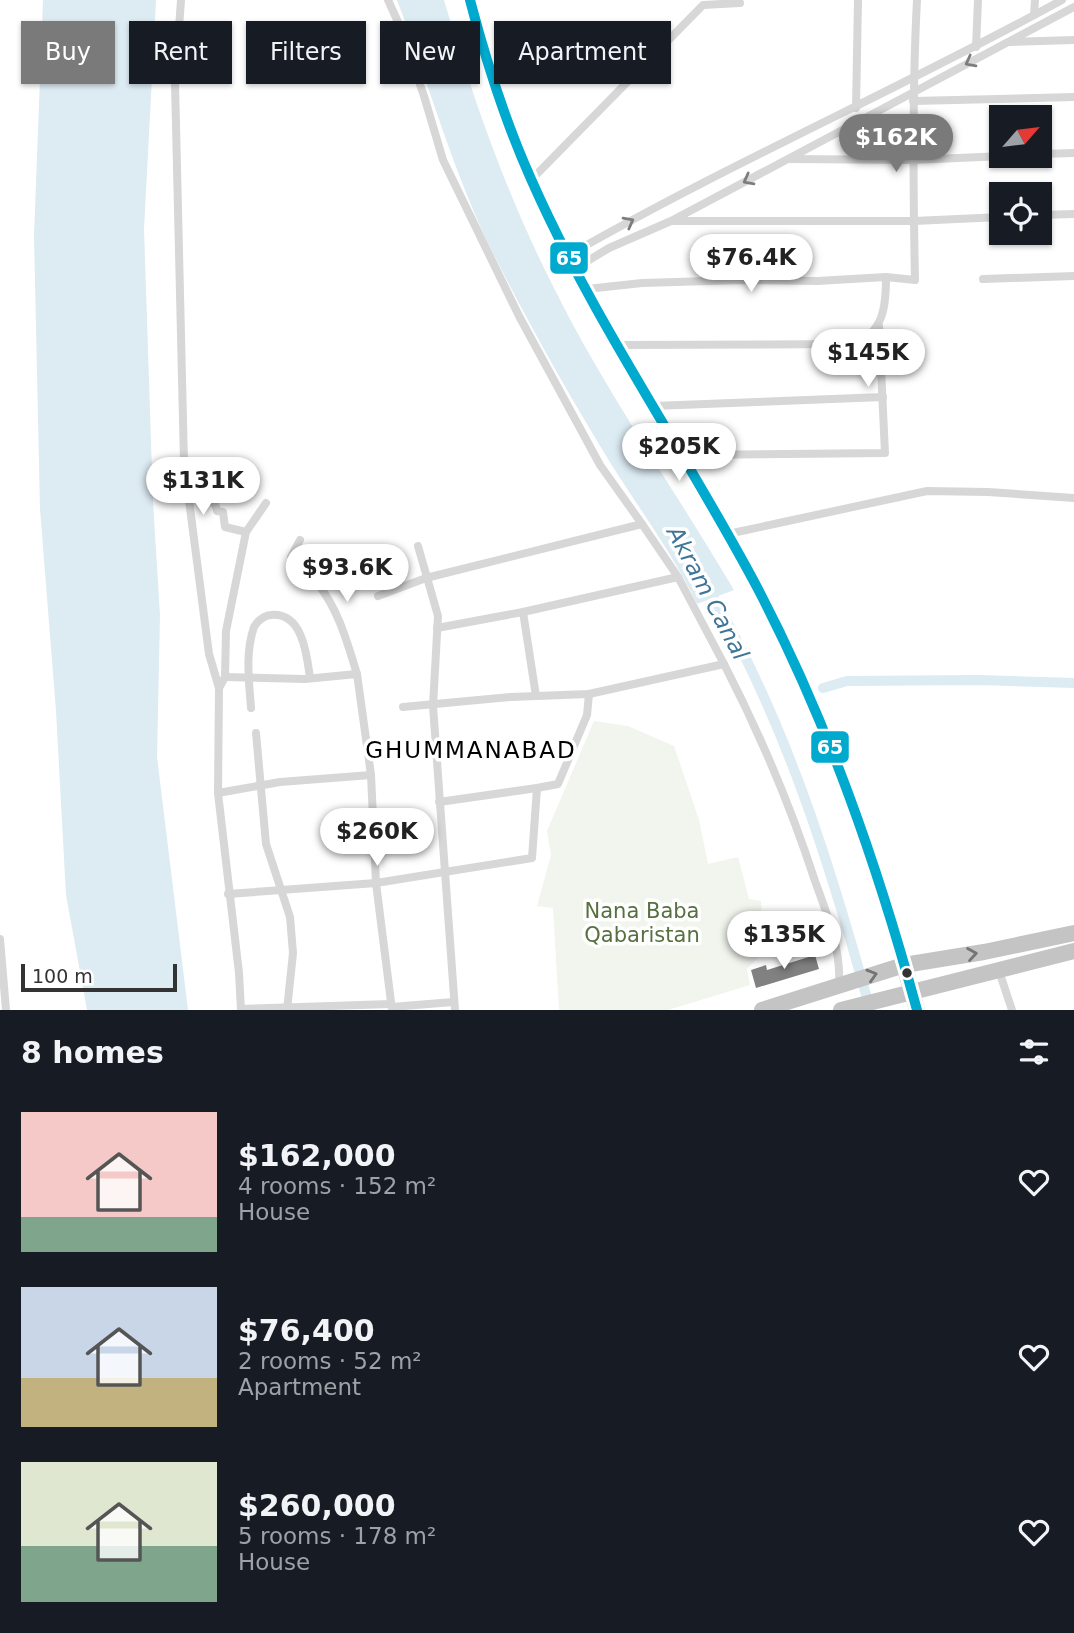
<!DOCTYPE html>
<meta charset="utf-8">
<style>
:root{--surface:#171b24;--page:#20242c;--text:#f1f3f6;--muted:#9ea1a6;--accent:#7a7a7a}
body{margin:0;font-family:"DejaVu Sans",sans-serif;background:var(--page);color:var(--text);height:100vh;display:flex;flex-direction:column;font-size:26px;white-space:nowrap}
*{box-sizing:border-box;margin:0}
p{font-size:23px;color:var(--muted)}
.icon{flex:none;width:38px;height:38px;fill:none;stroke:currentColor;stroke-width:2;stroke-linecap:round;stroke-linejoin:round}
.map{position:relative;height:1010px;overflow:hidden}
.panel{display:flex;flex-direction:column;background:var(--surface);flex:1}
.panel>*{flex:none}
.hud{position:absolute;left:21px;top:21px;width:700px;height:63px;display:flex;gap:14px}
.needle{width:46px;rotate:62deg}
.fabs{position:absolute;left:989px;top:105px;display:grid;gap:14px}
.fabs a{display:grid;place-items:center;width:63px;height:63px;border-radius:0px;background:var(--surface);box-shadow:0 2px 5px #0004;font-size:35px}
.scale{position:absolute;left:21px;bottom:18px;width:156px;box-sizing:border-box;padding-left:7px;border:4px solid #333;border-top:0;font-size:19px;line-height:24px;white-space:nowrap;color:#333;-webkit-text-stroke:5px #fff;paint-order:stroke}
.price{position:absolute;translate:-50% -60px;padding:0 16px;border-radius:24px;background:#fff;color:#222;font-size:23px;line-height:46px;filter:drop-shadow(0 2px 4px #0008)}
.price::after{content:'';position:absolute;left:50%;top:42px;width:21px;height:16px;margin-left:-10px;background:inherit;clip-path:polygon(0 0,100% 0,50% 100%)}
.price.current{background:var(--accent);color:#fff}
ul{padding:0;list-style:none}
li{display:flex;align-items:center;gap:21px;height:175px;padding:0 21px}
li span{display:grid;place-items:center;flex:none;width:196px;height:140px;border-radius:0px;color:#555}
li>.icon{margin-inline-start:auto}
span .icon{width:84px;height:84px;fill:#fffc;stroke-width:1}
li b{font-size:30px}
h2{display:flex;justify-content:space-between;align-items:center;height:84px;padding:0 21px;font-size:30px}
.pill{padding:0 24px;border-radius:0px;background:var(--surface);box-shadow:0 2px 5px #0004;font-size:24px;line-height:63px}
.pill.current{background:var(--accent);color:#fff}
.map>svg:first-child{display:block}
.green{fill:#f1f5ed}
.water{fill:#ddebf3}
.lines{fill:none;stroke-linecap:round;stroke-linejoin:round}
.canal{stroke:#ddebf3;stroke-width:10}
.building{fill:#818181}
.street{stroke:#d7d7d7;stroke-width:8}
.secondary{stroke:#d0d0d0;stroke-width:12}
.highway{stroke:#c4c4c4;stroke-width:16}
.bus-1-casing{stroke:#fff;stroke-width:16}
.bus-1{stroke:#00a9ce;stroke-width:10}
.oneway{stroke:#7d7d7d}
.oneway2{stroke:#747474}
.bus-dot{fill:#333;stroke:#fff;stroke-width:2.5}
.labels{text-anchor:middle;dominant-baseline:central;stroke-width:7;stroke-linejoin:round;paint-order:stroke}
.park-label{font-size:21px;fill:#56703f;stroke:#fff}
.water-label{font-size:23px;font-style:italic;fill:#3f7597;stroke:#fff}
.neighbourhood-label{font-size:23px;letter-spacing:2px;fill:#000;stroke:#fff}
.line-badge{stroke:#fff;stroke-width:2.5}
.badge-label{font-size:19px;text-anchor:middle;font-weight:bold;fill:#fff}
</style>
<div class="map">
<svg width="1074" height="1010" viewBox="0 0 1074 1010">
<rect width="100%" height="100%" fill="#fff"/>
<!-- green -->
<path class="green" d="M 594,721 L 628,726 L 674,746 L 699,820 L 708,864 L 738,857 L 749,899 L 761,901 L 763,952 L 747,969 L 750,985 L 668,1010 L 559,1010 L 553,908 L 537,906 L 551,855 L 547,831 Z"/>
<!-- water -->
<g class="water">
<path d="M 43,0 L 156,0 L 144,229 L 153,502 L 160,615 L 157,757 L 188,1010 L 87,1010 L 66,895 L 56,711 L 40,509 L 34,235 Z"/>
<path d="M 397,0 L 444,0 C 473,99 507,196 554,288 C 606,393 675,490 734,590 L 697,604 C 673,554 640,510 611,464 C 570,397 531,328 496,259 C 454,177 430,86 397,0 Z"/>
</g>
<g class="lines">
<!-- canal -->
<g class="canal">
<path d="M 708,588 C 785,719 830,864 870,1009"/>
<path d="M 823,688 L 847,681 L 979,680 L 1074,683"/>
</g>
</g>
<!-- building -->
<path class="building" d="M 815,955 L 819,969 L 756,988 L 751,970 L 766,965 L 767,970 Z"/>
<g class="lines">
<!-- street -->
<g class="street">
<path d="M 181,0 L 175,83 L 184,462 L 209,654 L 219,688"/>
<path d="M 388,0 L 398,22 L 424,96 L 443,160 L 519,316 L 600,465 L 642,524"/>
<path d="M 1034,15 L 1035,0"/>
<path d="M 1010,42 L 1074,40"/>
<path d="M 976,47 L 978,0"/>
<path d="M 913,101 L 1074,97"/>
<path d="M 856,108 L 858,0"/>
<path d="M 1040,154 L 1074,153"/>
<path d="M 791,159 L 912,160 L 1004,156"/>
<path d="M 531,180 L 703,5 L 740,3"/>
<path d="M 1040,215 L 1074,214"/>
<path d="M 674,221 L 914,221 L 1001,217"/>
<path d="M 569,255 C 730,163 900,89 1062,0"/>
<path d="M 576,268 L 609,248 L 671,221 L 1074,7"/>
<path d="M 983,279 L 1074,276"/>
<path d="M 587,289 L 642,283 L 743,280 L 817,281 L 886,277 L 915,280 C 913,186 912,93 917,0"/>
<path d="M 616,345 L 855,344 C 884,331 886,306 886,277"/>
<path d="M 653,406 L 883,397"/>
<path d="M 682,455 L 885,453 L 879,326"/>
<path d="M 184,462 L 208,466 L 211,502 L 215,503 L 217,511 L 223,512 L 225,527 L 246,532"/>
<path d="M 728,534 L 927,491 L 988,492 L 1074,498"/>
<path d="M 300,540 L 291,557 C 298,568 311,573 318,584 C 339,611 347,642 357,674"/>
<path d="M 418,546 L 438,616 L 433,706 L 455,1010"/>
<path d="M 378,596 L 426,578 L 642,524 L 678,577"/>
<path d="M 523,612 L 536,696"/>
<path d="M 437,628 L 523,612 L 678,577 L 724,664"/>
<path d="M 225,677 L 305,679 L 357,674 L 371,775 L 376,883 L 392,1010"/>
<path d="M 403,707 L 511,697 L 589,694 L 724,664 C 761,736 790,804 815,881 C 827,914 841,948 839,984"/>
<path d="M 251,708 C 249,681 245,653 254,627 C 257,621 265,615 271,615 C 303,612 307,656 310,678"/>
<path d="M 256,733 L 266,844 L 290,917 L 293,953 L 287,1010"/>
<path d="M 537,788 L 558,784 L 587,715 L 589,694"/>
<path d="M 218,793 L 280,782 L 371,775"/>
<path d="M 228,894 L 376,883 L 532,858 L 537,788 L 439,802"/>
<path d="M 0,939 L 6,1010"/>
<path d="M 999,971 L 1012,1010"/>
<path d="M 392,1007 L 453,1002"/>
<path d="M 241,1009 L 391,1004"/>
<path d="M 241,1010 L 239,973 L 218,793 L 219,688 L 225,677 L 226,631 L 246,532 L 266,503"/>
</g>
<!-- secondary -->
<path class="secondary" d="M 470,0 C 486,62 505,124 532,182 C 598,322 684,451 757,588 C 821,708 867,834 904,965"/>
<!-- highway -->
<g class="highway">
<path d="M 904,965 L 917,1010"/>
<path d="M 762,1010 L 904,965 L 984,952 L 1074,933"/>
<path d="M 841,1010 L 1074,951"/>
</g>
<defs>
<path id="bus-1" d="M 470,0 C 486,61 505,121 531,179 C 594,322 685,451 758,589 C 828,723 877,864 917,1010"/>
</defs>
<!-- bus-1 casing -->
<use href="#bus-1" class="bus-1-casing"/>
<!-- bus-1 -->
<use href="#bus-1" class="bus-1"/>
</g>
<!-- one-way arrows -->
<defs><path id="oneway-chevron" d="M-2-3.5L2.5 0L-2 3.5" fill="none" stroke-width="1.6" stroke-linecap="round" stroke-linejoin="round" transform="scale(1.75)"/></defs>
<g class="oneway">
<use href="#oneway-chevron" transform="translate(970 62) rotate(152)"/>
<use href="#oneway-chevron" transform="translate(748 180) rotate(152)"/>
<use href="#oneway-chevron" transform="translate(629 222) rotate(-28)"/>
</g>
<g class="oneway2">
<use href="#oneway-chevron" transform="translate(972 954) rotate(-9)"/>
<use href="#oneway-chevron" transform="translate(872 975) rotate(-17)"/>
</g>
<!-- markers -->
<circle class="bus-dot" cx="907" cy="973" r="6"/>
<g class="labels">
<!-- park labels -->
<g class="park-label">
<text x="642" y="911">Nana Baba<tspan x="642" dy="24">Qabaristan</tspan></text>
</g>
<!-- water labels -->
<g class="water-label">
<text transform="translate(708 593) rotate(62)">Akram Canal</text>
</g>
<!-- neighbourhood labels -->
<g class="neighbourhood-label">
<text x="471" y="750">GHUMMANABAD</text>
</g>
</g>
<g class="line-badge">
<rect x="549" y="241" width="40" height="34" rx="7" fill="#00a9ce"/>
<rect x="810" y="730" width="40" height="34" rx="7" fill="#00a9ce"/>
</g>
<g class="badge-label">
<text x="569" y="265">65</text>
<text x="830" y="754">65</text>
</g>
</svg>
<div class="fabs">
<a><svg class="needle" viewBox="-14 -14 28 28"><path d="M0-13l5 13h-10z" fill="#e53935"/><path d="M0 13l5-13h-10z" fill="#9ea1a6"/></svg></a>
<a><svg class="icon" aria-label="locate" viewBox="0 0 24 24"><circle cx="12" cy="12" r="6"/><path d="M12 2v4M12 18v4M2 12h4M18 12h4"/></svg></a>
</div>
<div class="scale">100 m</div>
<b class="price current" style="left:896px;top:174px">$162K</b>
<b class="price" style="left:751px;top:294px">$76.4K</b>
<b class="price" style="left:868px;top:389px">$145K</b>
<b class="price" style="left:679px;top:483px">$205K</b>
<b class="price" style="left:203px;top:517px">$131K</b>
<b class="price" style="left:347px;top:604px">$93.6K</b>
<b class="price" style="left:377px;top:868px">$260K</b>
<b class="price" style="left:784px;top:971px">$135K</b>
<div class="hud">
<a class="pill current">Buy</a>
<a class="pill">Rent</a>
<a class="pill">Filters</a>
<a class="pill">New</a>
<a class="pill">Apartment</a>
</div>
</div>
<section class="panel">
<h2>8 homes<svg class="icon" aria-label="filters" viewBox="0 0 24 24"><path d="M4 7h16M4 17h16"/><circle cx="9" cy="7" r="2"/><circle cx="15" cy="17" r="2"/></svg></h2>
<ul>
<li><span style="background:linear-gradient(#f6c9c9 75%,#7fa58c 0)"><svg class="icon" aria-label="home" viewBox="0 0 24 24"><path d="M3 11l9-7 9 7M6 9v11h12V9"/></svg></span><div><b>$162,000</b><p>4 rooms · 152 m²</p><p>House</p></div><svg class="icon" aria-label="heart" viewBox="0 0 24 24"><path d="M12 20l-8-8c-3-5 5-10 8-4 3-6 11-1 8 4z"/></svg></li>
<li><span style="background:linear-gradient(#c9d6e8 65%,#c2b280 0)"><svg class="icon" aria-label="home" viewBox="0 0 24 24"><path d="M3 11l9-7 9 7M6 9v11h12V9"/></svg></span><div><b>$76,400</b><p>2 rooms · 52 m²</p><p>Apartment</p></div><svg class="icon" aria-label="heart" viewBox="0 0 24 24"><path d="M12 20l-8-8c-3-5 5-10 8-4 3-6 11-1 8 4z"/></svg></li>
<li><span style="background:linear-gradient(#dfe7d0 60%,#7fa58c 0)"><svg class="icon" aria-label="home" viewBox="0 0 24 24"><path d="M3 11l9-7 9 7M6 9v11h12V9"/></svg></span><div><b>$260,000</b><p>5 rooms · 178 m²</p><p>House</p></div><svg class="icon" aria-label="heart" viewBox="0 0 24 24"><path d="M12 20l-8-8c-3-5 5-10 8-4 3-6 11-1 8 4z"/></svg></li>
</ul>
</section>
